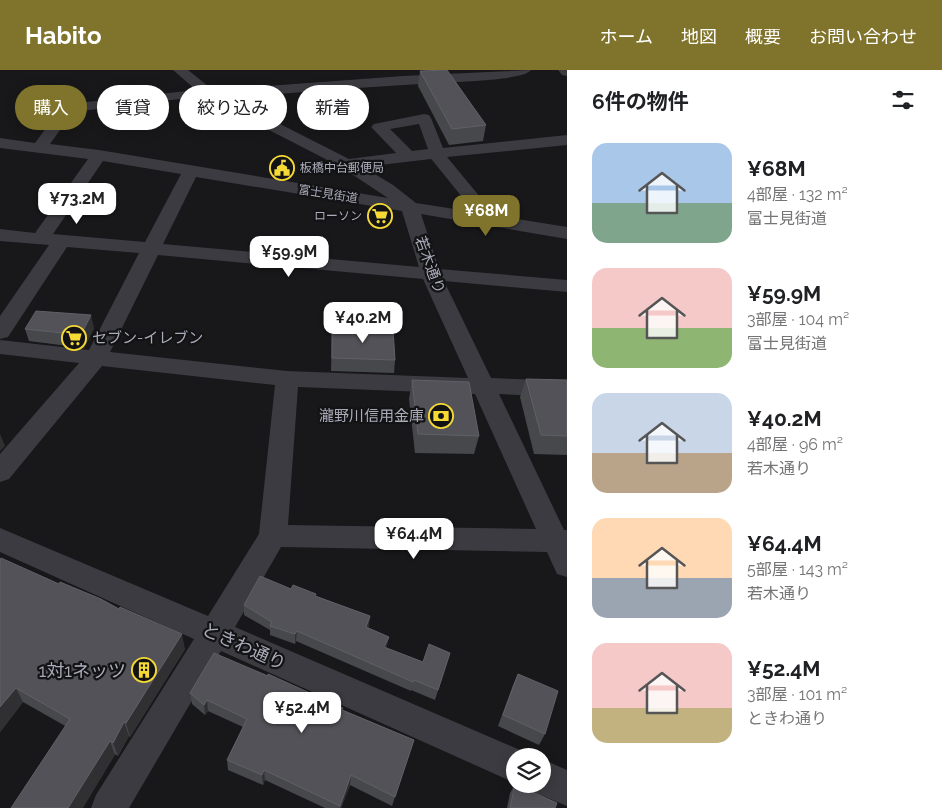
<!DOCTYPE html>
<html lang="ja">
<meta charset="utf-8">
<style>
:root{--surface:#fff;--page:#f2f2f2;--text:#202124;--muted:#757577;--accent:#80742c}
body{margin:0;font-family:Raleway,"Noto Sans JP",sans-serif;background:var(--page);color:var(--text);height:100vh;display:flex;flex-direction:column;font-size:19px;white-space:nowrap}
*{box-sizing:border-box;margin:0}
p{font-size:16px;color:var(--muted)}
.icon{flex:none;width:28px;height:28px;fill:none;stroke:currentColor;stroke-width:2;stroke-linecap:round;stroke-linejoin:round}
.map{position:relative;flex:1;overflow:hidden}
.details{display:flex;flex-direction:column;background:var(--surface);width:375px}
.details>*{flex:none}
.hud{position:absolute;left:15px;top:15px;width:475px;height:45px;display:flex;gap:10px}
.tools{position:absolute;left:506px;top:678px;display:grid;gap:10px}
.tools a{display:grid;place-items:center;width:45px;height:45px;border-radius:50%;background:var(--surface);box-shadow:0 2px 12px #0003;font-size:25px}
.price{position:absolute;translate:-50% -42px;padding:0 11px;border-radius:10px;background:#fff;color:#222;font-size:16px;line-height:32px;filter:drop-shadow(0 1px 2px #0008)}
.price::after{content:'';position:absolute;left:50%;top:30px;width:15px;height:11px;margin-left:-8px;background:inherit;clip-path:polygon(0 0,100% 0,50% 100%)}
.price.active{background:var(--accent);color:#fff}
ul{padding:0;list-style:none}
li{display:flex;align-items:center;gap:15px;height:125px;padding:0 25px}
li span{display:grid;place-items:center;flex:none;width:140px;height:100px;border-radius:15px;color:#555}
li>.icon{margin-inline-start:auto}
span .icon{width:60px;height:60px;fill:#fffc;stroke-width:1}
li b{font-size:21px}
h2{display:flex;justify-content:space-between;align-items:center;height:60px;padding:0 25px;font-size:21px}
.pill{padding:0 18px;border-radius:22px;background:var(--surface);box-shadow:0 2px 12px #0003;font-size:18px;line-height:45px}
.pill.active{background:var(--accent);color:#fff}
header{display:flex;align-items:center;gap:30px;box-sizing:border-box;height:70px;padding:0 25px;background:var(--accent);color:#fff}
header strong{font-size:24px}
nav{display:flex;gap:28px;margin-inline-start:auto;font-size:18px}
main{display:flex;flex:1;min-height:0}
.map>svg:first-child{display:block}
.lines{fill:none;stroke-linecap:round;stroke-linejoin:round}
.minor{fill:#3b3b41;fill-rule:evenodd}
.wall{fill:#47484c}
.shaded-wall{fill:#303033}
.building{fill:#525258;stroke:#606067}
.labels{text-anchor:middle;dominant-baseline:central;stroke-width:4.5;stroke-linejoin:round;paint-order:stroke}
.far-poi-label{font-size:12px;fill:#aaacba;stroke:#131315;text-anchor:start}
.far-street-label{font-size:12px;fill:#aaacba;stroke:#131315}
.street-label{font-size:15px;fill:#aaacba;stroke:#131315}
.poi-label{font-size:15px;fill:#aaacba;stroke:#131315;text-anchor:start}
.near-street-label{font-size:18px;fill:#aaacba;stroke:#131315}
.near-poi-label{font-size:18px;fill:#aaacba;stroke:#131315;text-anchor:end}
</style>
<header>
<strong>Habito</strong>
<nav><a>ホーム</a><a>地図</a><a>概要</a><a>お問い合わせ</a></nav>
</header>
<main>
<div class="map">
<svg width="567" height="738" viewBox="0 0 567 738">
<rect width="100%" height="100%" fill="#18181a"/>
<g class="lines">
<!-- minor -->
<g class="minor">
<path d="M 173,0 L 188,0 L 213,20 L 403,6 L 531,0 C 525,8 487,10 476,11 C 393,15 311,21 229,28 L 349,89 L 396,83 L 374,60 L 371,57 L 374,54 L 424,44 L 429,45 L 431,48 L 443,78 L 567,65 L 567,75 L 447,87 L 490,139 L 493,145 L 567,157 L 567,169 L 421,144 L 439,199 L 567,210 L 567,222 L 444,211 L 491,308 L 567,311 L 567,327 L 499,324 L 564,460 L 567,460 L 567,507 L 557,504 L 547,482 L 281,477 L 235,557 L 527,683 L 529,686 L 515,686 L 515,713 L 221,581 L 129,738 L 91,738 L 96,725 L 194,569 L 0,482 L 0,458 L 208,546 L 259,464 L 275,315 L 102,296 L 9,409 L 0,412 L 0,384 L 79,293 L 0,284 L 0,270 L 89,280 L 139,183 L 67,177 L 8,267 L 0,269 L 0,246 L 49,175 L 0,171 L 0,159 L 35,163 L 88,89 L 0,78 L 0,68 L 35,73 L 63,35 L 68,34 L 196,20 ZM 188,28 L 207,28 L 341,97 L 388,128 L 99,80 L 50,74 L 73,42 ZM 419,54 L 428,79 L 412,81 L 390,59 ZM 431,89 L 433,91 L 474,142 L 416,133 L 393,115 L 363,97 ZM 103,91 L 181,104 L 145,172 L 53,164 ZM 196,107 L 402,141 L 419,197 L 163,174 ZM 158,185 L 423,209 L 468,308 L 287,301 L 110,282 ZM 298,317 L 475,324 L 536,459 L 288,455 Z"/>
<path d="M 558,0 L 567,0 L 567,6 L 562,5 Z"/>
<path d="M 542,689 L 567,700 L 567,736 L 529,720 L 527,714 L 542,714 Z"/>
</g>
</g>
<!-- wall -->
<g class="wall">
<path d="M 420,1 L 486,55 L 483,71 L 449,75 L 418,16 Z"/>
<path d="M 94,258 L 84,278 L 29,271 L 25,259 Z"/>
<path d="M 332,258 L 395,290 L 394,303 L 331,301 Z"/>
<path d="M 526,309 L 567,310 L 567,385 L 534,384 L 520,327 Z"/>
<path d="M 412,310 L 479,366 L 474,384 L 415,383 L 409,329 Z"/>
<path d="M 0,489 L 185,579 L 130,667 L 129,666 L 118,686 L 23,632 L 0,662 Z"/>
<path d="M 291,519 L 316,526 L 370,546 L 368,558 L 389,567 L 386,578 L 423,592 L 450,583 L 435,630 L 411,620 L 411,621 L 296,571 L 295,574 L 270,565 L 270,560 L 244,545 L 244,535 Z"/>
<path d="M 518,604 L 545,664 L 539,675 L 498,656 L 513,615 Z"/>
<path d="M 190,623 L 343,638 L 343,640 L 414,670 L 392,736 L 350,715 L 341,738 L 325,738 L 265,710 L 263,715 L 228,700 L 227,690 L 243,657 L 208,641 L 205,645 L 192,634 Z"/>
<path d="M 515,714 L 555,738 L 507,738 L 510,723 Z"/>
</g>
<!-- shaded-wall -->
<g class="shaded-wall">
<path d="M 91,245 L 94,258 L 84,278 L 81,265 Z"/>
<path d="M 0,364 L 5,376 L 0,381 Z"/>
<path d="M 370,546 L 369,556 L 364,567 L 366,557 Z"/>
<path d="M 297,561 L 296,571 L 295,574 L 295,564 Z"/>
<path d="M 182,564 L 185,579 L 130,667 L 126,653 Z"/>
<path d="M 389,567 L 387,576 L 382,587 L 384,577 Z"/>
<path d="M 16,618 L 23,632 L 0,662 L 0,637 Z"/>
<path d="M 207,630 L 208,641 L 205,645 L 204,635 Z"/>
<path d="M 124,652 L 129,666 L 118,686 L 113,673 Z"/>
<path d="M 110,671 L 115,685 L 83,738 L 68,738 Z"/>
<path d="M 264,700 L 265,710 L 263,715 L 262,705 Z"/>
<path d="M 351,705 L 350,715 L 341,738 L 340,738 Z"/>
</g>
<!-- building -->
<g class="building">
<path d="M 447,0 L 486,55 L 452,59 L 420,1 Z"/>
<path d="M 36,241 L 91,245 L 81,265 L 25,259 Z"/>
<path d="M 332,258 L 393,259 L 395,290 L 332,288 Z"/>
<path d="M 526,309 L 567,310 L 567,366 L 541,365 Z"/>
<path d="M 412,310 L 469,312 L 479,366 L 418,364 Z"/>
<path d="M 1,488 L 59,514 L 60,512 L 101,529 L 119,539 L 120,537 L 182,564 L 126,653 L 124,652 L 113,673 L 110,671 L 68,738 L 11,738 L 70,649 L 16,618 L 0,637 L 0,489 Z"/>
<path d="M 260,506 L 291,519 L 293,515 L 316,524 L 315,526 L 370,546 L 366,557 L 389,567 L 384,577 L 423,592 L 429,574 L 450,583 L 438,620 L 414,610 L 413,612 L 297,561 L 295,564 L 270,556 L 272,552 L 244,535 Z"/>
<path d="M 214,583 L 268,606 L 268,604 L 343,638 L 342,640 L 414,670 L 395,727 L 351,705 L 340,736 L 264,700 L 262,705 L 227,690 L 247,649 L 207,630 L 204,635 L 190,623 Z"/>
<path d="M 518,604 L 558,621 L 545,664 L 503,645 Z"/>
<path d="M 515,714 L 557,733 L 555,738 L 510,738 Z"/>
</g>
<!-- icons -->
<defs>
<symbol id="civic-ring" viewBox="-11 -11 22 22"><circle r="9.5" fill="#131315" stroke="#f5d935" stroke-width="1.5"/><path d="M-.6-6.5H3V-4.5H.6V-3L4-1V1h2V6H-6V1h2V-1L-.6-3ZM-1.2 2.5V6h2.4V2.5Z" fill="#f5d935"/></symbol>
<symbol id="supermarket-ring" viewBox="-11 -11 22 22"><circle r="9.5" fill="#131315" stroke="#f5d935" stroke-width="1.5"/><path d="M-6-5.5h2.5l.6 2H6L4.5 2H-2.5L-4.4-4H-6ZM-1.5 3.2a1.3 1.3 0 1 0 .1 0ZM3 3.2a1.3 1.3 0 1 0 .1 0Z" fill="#f5d935"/></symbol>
<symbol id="bank-ring" viewBox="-11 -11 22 22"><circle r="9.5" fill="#131315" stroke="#f5d935" stroke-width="1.5"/><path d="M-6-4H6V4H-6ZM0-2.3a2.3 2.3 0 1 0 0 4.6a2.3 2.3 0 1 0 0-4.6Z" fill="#f5d935"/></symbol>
<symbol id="building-ring" viewBox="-11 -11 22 22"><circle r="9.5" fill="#131315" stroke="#f5d935" stroke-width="1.5"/><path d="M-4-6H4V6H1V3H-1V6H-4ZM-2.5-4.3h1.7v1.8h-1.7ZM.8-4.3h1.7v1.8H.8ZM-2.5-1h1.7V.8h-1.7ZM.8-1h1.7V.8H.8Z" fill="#f5d935"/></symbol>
</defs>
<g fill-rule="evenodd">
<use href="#civic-ring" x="268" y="84" width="28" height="28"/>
<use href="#supermarket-ring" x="366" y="132" width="28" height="28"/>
<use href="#supermarket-ring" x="60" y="254" width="28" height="28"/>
<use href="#bank-ring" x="427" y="332" width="28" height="28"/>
<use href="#building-ring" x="130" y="586" width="28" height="28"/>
</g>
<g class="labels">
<!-- far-poi labels -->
<g class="far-poi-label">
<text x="300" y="98">板橋中台郵便局</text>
<text x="362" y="146" text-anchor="end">ローソン</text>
</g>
<!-- far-street labels -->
<g class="far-street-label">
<text transform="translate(328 124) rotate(9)">富士見街道</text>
</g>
<!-- street labels -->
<g class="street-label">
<text transform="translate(430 195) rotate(70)">若木通り</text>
</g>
<!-- poi labels -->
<g class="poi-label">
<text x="92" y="268">セブン-イレブン</text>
<text x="424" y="346" text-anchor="end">瀧野川信用金庫</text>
</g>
<!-- near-street labels -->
<g class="near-street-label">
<text transform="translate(244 576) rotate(24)">ときわ通り</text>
</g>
<!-- near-poi labels -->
<g class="near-poi-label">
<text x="126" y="600">1対1ネッツ</text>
</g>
</g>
</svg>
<div class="tools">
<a><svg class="icon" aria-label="layers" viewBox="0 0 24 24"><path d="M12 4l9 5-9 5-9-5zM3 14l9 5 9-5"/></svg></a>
</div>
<b class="price" style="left:77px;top:155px">¥73.2M</b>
<b class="price active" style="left:486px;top:167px">¥68M</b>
<b class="price" style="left:289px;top:208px">¥59.9M</b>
<b class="price" style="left:363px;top:274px">¥40.2M</b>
<b class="price" style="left:414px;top:490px">¥64.4M</b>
<b class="price" style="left:302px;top:664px">¥52.4M</b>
<div class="hud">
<a class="pill active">購入</a>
<a class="pill">賃貸</a>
<a class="pill">絞り込み</a>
<a class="pill">新着</a>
</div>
</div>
<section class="details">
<h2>6件の物件<svg class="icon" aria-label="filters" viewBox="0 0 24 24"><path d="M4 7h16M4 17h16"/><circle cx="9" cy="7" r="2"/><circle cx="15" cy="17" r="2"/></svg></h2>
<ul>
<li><span style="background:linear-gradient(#a9c7e8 60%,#7fa58c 0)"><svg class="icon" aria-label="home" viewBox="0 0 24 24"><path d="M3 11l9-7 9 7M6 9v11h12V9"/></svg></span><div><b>¥68M</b><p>4部屋 · 132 m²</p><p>富士見街道</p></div></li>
<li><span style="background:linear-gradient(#f6c9c9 60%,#8fb573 0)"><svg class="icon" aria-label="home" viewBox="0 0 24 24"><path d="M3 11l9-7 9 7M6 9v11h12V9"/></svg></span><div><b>¥59.9M</b><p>3部屋 · 104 m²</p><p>富士見街道</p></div></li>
<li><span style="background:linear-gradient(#c9d6e8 60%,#b9a48a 0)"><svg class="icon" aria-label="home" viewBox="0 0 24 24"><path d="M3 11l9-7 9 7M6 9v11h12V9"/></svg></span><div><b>¥40.2M</b><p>4部屋 · 96 m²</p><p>若木通り</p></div></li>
<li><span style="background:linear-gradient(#ffd9b3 60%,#9aa5b1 0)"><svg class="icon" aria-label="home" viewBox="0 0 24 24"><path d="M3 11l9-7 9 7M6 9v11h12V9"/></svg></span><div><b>¥64.4M</b><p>5部屋 · 143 m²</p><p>若木通り</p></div></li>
<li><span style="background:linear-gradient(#f6c9c9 65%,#c2b280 0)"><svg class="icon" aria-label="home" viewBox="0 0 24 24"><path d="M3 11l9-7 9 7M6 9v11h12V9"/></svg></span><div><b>¥52.4M</b><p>3部屋 · 101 m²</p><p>ときわ通り</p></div></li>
</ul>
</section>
</main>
